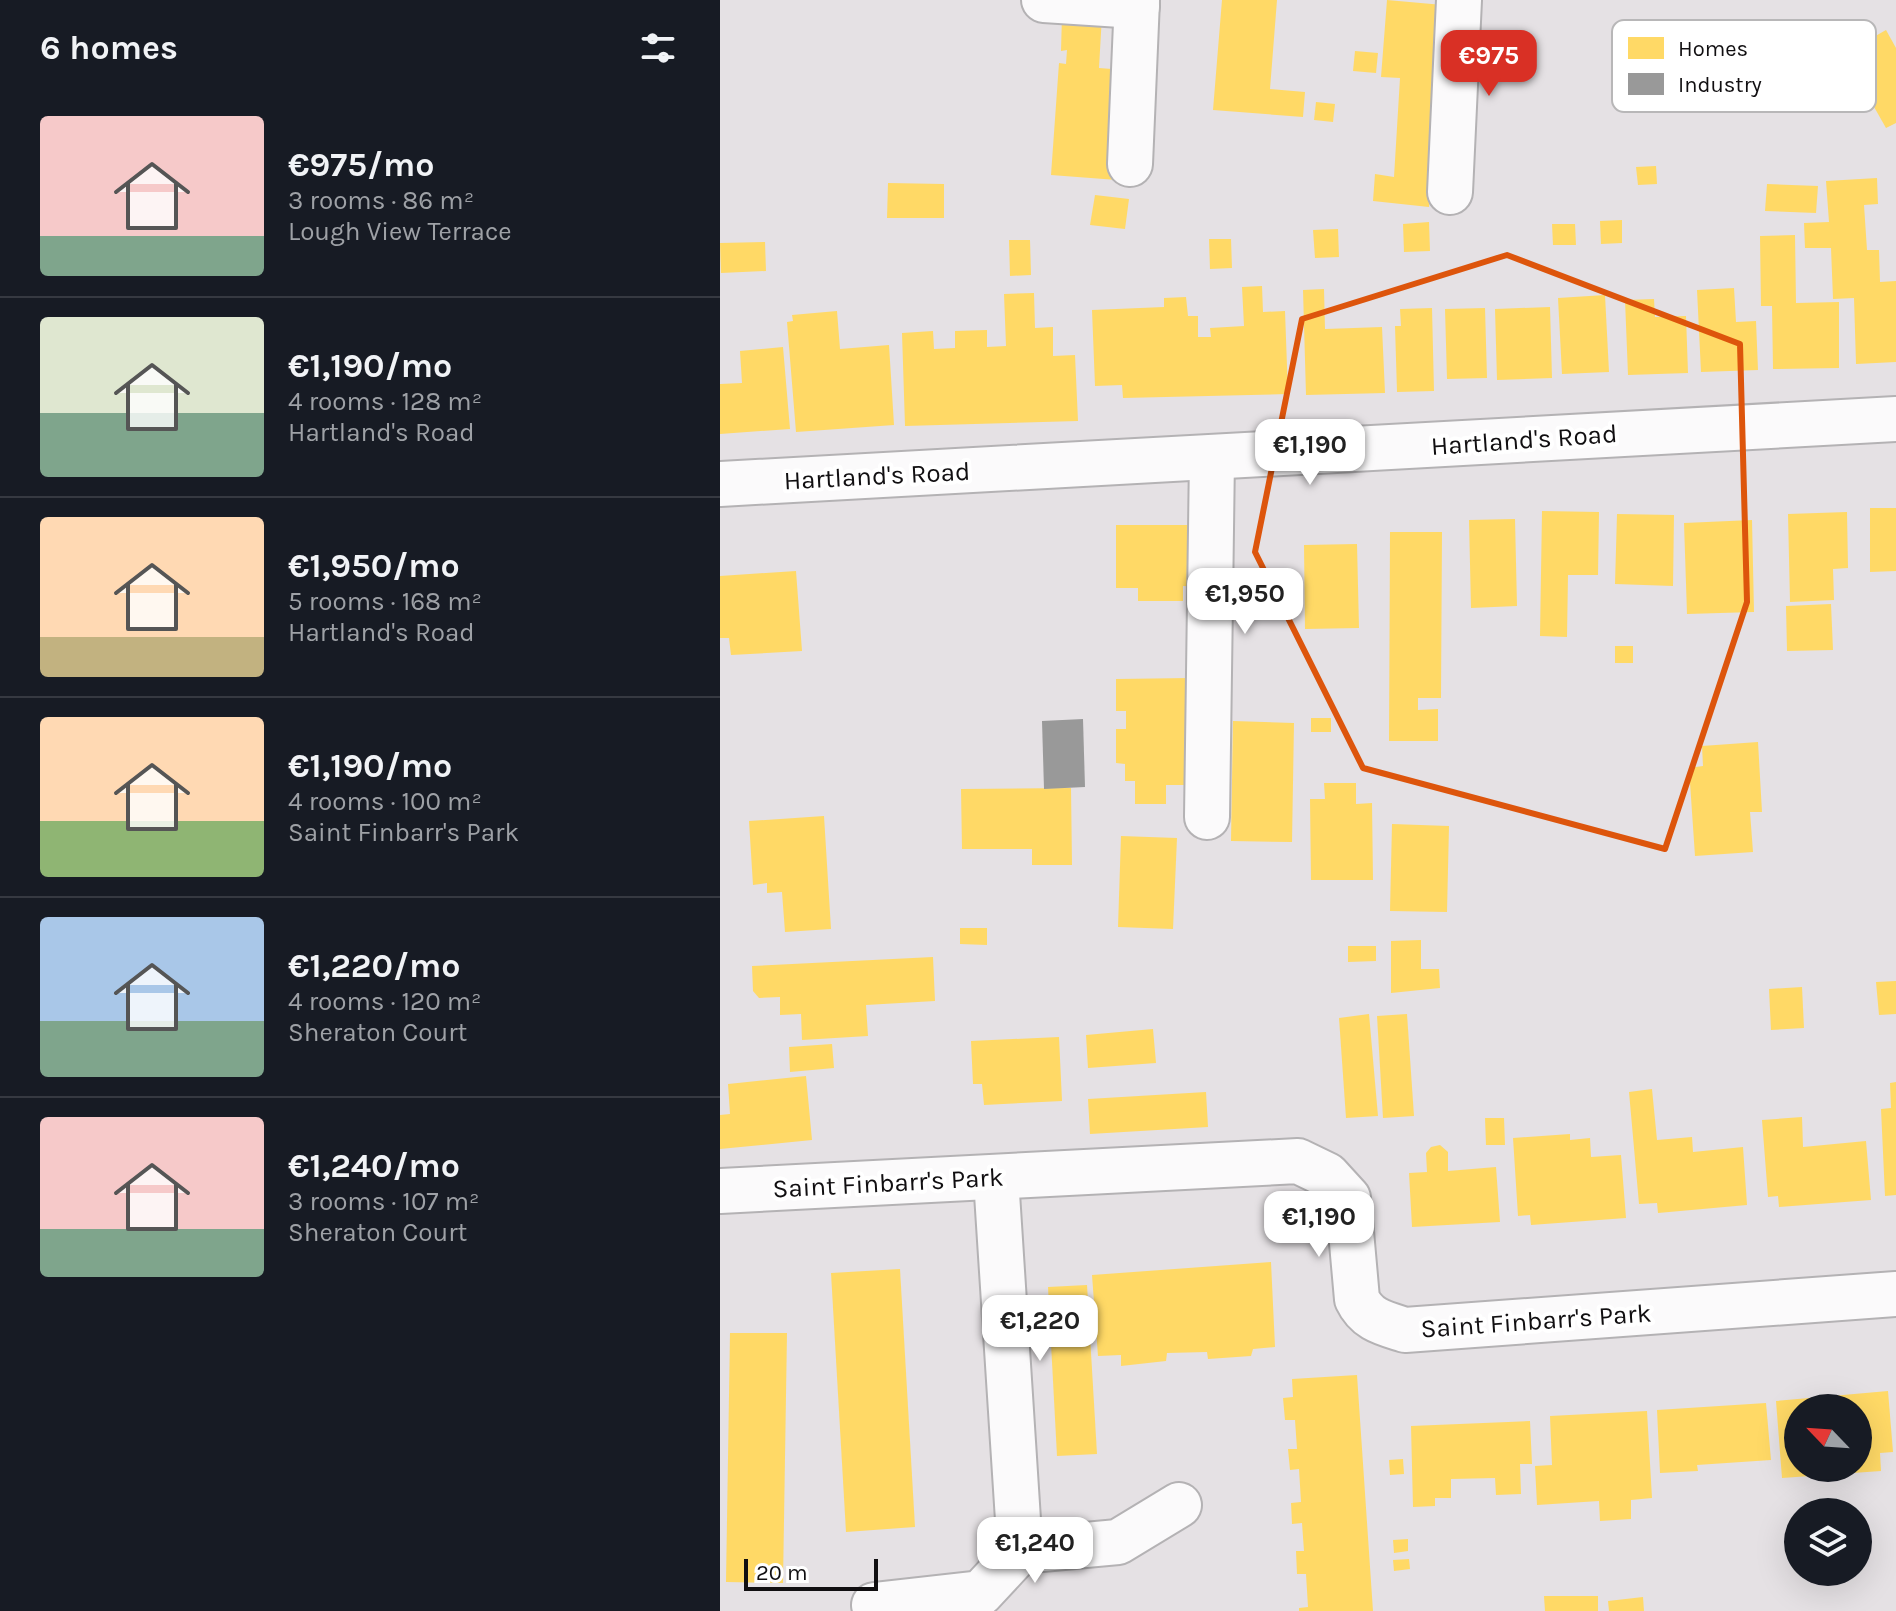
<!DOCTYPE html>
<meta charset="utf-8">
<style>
:root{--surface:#171b24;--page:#20242c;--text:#f1f3f6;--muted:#9ea1a6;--line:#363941;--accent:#d93025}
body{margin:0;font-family:Karla,sans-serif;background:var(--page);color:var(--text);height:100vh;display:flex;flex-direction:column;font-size:30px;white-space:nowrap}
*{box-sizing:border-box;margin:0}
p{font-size:26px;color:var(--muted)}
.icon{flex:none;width:44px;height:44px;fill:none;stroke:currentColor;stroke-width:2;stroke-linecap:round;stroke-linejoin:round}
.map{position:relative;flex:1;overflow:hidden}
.drawer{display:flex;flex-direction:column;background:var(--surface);width:720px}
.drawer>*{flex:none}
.needle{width:52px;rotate:295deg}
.tools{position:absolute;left:1064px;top:1394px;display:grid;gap:16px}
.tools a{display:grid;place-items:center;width:88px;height:88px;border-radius:50%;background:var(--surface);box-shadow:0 8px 32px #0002;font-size:40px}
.scale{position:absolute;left:24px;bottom:20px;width:134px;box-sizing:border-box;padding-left:8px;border:4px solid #110f11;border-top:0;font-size:22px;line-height:28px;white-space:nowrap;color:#110f11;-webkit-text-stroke:6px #fff;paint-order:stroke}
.price{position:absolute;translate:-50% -68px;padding:0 18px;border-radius:16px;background:#fff;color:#222;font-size:26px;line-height:52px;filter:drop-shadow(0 2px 4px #0008)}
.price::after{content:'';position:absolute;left:50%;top:48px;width:24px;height:18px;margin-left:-12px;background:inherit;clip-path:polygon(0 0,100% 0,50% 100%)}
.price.selected{background:var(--accent);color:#fff}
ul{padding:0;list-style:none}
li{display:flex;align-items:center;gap:24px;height:200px;padding:0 40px}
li+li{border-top:2px solid var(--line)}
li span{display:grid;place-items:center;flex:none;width:224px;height:160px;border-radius:8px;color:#555}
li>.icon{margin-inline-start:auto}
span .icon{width:96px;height:96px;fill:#fffc;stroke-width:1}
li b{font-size:34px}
h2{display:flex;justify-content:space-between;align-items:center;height:96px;padding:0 40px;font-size:34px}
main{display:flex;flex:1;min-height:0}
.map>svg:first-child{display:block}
.homes{fill:#ffd966;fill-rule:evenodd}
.industry{fill:#999}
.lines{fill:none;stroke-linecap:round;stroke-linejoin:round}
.minor-casing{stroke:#b4b2b4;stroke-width:48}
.minor{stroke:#fbfafb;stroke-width:44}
.marked{fill:none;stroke:#dd550c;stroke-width:6;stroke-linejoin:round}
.labels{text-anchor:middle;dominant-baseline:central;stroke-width:8;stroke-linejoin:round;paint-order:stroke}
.street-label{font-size:26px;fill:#110f11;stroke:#fff}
.key{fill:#fff;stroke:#b8b7b8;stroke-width:2}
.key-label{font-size:22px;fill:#110f11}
</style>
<main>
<section class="drawer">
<h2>6 homes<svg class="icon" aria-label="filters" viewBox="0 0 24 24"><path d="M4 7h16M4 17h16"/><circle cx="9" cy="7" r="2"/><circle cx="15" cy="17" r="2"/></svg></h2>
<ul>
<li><span style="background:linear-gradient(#f6c9c9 75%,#7fa58c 0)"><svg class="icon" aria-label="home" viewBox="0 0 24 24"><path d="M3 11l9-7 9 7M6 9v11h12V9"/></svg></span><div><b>€975/mo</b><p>3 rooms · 86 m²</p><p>Lough View Terrace</p></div></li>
<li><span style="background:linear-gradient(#dfe7d0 60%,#7fa58c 0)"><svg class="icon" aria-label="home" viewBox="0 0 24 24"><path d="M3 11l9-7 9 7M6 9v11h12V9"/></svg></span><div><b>€1,190/mo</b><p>4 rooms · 128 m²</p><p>Hartland's Road</p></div></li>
<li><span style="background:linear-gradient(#ffd9b3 75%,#c2b280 0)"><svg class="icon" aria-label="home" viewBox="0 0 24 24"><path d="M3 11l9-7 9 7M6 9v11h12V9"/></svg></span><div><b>€1,950/mo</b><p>5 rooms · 168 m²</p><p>Hartland's Road</p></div></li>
<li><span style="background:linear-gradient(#ffd9b3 65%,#8fb573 0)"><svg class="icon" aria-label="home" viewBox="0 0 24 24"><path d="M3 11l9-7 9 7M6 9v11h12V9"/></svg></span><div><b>€1,190/mo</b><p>4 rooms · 100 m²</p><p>Saint Finbarr's Park</p></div></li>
<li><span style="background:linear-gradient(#a9c7e8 65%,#7fa58c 0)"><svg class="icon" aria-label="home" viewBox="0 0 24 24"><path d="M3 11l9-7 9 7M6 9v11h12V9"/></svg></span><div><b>€1,220/mo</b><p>4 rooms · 120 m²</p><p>Sheraton Court</p></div></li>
<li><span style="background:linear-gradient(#f6c9c9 70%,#7fa58c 0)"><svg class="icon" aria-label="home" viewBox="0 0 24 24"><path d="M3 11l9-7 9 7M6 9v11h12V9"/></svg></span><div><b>€1,240/mo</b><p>3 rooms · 107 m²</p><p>Sheraton Court</p></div></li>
</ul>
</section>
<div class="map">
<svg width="1176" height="1611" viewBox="0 0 1176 1611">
<rect width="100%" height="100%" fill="#e5e1e4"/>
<!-- homes -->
<g class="homes">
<path d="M 502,0 L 557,0 L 550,89 L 585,92 L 583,117 L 493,110 Z"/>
<path d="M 667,0 L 723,5 L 709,207 L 653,201 L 655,174 L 674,177 L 680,78 L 661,77 Z"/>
<path d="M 342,15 L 382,15 L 379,68 L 405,70 L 397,180 L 331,175 L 339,63 L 346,64 L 347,50 L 341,51 Z"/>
<path d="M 1166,30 L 1176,48 L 1176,123 L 1166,128 L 1124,54 Z"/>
<path d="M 635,51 L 658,53 L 656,73 L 633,71 Z"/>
<path d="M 596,102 L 615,104 L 613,122 L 594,120 Z"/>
<path d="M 936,166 L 937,184 L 918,185 L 916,167 Z"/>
<path d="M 1157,178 L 1158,204 L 1144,205 L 1147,250 L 1159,250 L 1160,282 L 1176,281 L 1176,362 L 1136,364 L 1134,298 L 1113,299 L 1111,248 L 1085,248 L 1084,223 L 1109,222 L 1106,181 Z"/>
<path d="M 168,183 L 224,184 L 224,218 L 167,218 Z"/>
<path d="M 1047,184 L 1098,186 L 1096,213 L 1045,211 Z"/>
<path d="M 375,195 L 409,199 L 405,229 L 370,225 Z"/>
<path d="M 902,220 L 902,243 L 881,244 L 880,221 Z"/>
<path d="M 709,222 L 710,251 L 684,252 L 683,224 Z"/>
<path d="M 832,224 L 855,224 L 856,245 L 833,245 Z"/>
<path d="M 618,229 L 619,257 L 595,258 L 593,230 Z"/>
<path d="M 1075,235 L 1076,303 L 1119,302 L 1119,368 L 1053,369 L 1052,306 L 1041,306 L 1040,236 Z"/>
<path d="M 489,239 L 511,239 L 512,268 L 490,269 Z"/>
<path d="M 289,240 L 310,240 L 311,275 L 290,276 Z"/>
<path d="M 45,242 L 46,271 L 1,273 L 0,243 Z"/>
<path d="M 542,286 L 543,312 L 565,311 L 568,394 L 403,398 L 402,385 L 375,386 L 372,310 L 444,307 L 444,298 L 466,297 L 468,316 L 478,316 L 478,337 L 491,337 L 490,328 L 524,326 L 522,287 Z"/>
<path d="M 1014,288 L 1016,322 L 1036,321 L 1038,370 L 981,372 L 977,290 Z"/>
<path d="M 604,289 L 605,329 L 662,327 L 665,393 L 586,395 L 583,290 Z"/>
<path d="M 314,293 L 315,328 L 333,327 L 333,356 L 355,355 L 358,421 L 185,426 L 182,333 L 213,331 L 214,349 L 235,348 L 235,331 L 267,330 L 267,347 L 286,346 L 284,294 Z"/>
<path d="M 885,295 L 889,372 L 842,374 L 838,298 Z"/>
<path d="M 934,299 L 935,317 L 966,316 L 968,373 L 908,375 L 905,300 Z"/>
<path d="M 830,307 L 832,378 L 777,380 L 775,309 Z"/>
<path d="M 712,308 L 714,391 L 677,392 L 675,326 L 681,326 L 680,309 Z"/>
<path d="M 765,308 L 767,378 L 727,379 L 725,309 Z"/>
<path d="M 117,311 L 120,349 L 169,345 L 174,425 L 76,432 L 67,322 L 73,321 L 72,315 Z"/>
<path d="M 63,347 L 70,429 L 0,434 L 0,384 L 22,383 L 20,351 Z"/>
<path d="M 1150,508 L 1176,508 L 1176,571 L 1150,572 Z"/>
<path d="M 822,511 L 879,512 L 878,575 L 848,575 L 847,637 L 820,636 Z"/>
<path d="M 1127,512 L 1128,568 L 1113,569 L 1114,600 L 1070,602 L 1068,514 Z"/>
<path d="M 897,514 L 954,515 L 953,586 L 895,584 Z"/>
<path d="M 795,519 L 797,606 L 751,608 L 749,520 Z"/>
<path d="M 1032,520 L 1034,612 L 967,614 L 964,523 Z"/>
<path d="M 396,525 L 479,525 L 479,587 L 463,586 L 463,601 L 418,601 L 418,588 L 396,588 Z"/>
<path d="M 670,532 L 722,532 L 721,698 L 698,698 L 698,710 L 718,709 L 718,741 L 669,741 Z"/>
<path d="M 637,544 L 639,628 L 585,629 L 584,545 Z"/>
<path d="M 76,571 L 82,651 L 11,655 L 9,638 L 0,638 L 0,576 Z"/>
<path d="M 1111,604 L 1113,650 L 1067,651 L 1066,606 Z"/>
<rect x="895" y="646" width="18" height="17"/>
<path d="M 470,678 L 470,785 L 446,785 L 446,804 L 415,804 L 415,781 L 405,781 L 405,764 L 396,763 L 396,729 L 406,729 L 406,711 L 396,711 L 396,679 Z"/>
<rect x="591" y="718" width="20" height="14"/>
<path d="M 513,721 L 574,723 L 572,842 L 511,841 Z"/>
<path d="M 1038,742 L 1042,812 L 1030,812 L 1033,852 L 975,856 L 969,768 L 983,766 L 982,746 Z"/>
<path d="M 604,783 L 636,783 L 636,804 L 652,803 L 653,880 L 591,880 L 590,799 L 605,799 Z"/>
<path d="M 351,788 L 352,865 L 312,865 L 312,849 L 242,849 L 241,789 Z"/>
<path d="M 104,816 L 111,929 L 65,932 L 62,892 L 47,893 L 47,883 L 33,885 L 29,821 Z"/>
<path d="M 672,824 L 729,826 L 727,912 L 670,911 Z"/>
<path d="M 401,836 L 457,838 L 453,929 L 398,927 Z"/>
<path d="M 240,928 L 267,928 L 267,945 L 240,944 Z"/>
<path d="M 701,940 L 701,969 L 719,969 L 720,988 L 671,993 L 671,941 Z"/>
<path d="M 628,946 L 656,946 L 656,961 L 628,962 Z"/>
<path d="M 213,957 L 215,1001 L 146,1005 L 148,1036 L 82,1040 L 81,1014 L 60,1015 L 60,997 L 39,998 L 33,991 L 32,966 Z"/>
<path d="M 1176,981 L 1176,1014 L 1159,1015 L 1156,982 Z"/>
<path d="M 1082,987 L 1084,1028 L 1051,1030 L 1049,989 Z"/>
<path d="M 649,1014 L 658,1116 L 626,1118 L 619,1018 Z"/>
<path d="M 687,1014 L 694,1116 L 663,1118 L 657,1016 Z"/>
<path d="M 433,1029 L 436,1063 L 368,1068 L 366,1035 Z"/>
<path d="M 339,1037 L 342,1101 L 264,1105 L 262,1084 L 253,1084 L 251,1041 Z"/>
<path d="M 112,1044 L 114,1068 L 70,1072 L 69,1047 Z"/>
<path d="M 86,1076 L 92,1140 L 0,1149 L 0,1115 L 10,1114 L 8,1084 Z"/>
<path d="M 1176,1082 L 1176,1195 L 1165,1196 L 1161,1109 L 1171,1108 L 1170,1083 Z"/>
<path d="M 932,1089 L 937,1140 L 972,1137 L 973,1152 L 1023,1147 L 1027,1205 L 938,1213 L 937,1203 L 919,1204 L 909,1092 Z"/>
<path d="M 486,1092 L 488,1127 L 370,1134 L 368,1099 Z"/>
<path d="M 1082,1117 L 1083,1147 L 1146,1141 L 1151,1200 L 1059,1207 L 1058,1196 L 1048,1197 L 1042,1120 Z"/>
<path d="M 765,1118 L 784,1118 L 785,1145 L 766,1145 Z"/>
<path d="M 850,1134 L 850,1140 L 870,1138 L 871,1157 L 901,1155 L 906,1218 L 811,1225 L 810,1215 L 798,1216 L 793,1138 Z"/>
<path d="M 720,1145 L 728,1152 L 728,1171 L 776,1167 L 780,1222 L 692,1227 L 689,1173 L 707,1172 L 706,1153 L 711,1147 Z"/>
<path d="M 551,1262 L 555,1347 L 533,1349 L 531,1356 L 488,1359 L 487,1352 L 447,1353 L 446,1361 L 401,1366 L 401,1355 L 378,1356 L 372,1275 Z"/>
<path d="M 180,1269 L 195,1527 L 126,1532 L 111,1273 Z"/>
<path d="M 367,1285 L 377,1454 L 337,1456 L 328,1287 Z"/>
<path d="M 10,1333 L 67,1333 L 63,1583 L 6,1582 Z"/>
<path d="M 637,1375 L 653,1611 L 579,1611 L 579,1608 L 588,1607 L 586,1574 L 577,1574 L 576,1551 L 584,1551 L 582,1523 L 572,1524 L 571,1503 L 581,1502 L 579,1469 L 570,1470 L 568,1449 L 577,1449 L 575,1420 L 565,1420 L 563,1398 L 573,1397 L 572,1379 Z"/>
<path d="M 1168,1391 L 1173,1452 L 1160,1453 L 1161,1471 L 1062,1478 L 1056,1401 ZM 1078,1408 L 1138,1408 L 1138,1468 L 1078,1468 Z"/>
<path d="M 1046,1403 L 1051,1460 L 977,1465 L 978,1471 L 940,1473 L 937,1410 Z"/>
<path d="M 927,1411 L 932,1498 L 911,1500 L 911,1519 L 880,1521 L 879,1501 L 817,1505 L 815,1466 L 832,1465 L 830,1416 Z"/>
<path d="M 810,1421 L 812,1464 L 800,1464 L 801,1494 L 776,1495 L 775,1478 L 731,1479 L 731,1498 L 715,1498 L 715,1506 L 693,1507 L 691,1426 Z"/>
<path d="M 683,1459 L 684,1474 L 670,1475 L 669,1460 Z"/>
<path d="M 688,1539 L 688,1551 L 674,1553 L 673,1540 Z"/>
<path d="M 689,1559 L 690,1569 L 674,1571 L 673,1560 Z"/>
<path d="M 1102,1572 L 1128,1572 L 1128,1581 L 1103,1582 Z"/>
<path d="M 824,1596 L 878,1596 L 878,1611 L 825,1611 Z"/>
<path d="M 923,1597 L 924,1611 L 889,1611 L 888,1601 Z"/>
</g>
<!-- industry -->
<path class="industry" d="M 363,719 L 365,787 L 324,789 L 322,721 Z"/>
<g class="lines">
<defs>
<g id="minor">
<path d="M 324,0 L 417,6"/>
<path d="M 410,164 L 417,0"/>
<path d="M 730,192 L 739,0"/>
<path d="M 0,484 L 1176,419"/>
<path d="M 487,817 L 492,457"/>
<path d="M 276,1178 L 300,1551"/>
<path d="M 0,1191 L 578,1161 L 607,1175 L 628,1198 L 637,1299 C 647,1320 663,1323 685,1330 L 1176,1294"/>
<path d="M 154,1605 L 261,1593 L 300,1551 L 398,1542 L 459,1505"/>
</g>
</defs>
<!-- minor casing -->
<use href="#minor" class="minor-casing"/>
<!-- minor -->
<use href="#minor" class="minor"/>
</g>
<!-- marked area -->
<path class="marked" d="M 787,255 L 1020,344 L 1027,602 L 945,849 L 643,768 L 535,552 L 582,319 Z"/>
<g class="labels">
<!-- street labels -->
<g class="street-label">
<text transform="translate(804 440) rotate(-4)">Hartland's Road</text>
<text transform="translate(157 476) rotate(-3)">Hartland's Road</text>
<text transform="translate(168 1183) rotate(-3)">Saint Finbarr's Park</text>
<text transform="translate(816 1321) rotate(-4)">Saint Finbarr's Park</text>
</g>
</g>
<!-- legend -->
<rect x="892" y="20" width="264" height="92" rx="12" class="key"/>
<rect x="908" y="37" width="36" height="22" fill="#ffd966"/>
<rect x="908" y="73" width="36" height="22" fill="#999"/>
<g class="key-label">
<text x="958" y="56">Homes</text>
<text x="958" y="92">Industry</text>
</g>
</svg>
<div class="tools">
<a><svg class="needle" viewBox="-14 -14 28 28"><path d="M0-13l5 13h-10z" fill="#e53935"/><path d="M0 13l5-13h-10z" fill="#9ea1a6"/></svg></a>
<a><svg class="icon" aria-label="layers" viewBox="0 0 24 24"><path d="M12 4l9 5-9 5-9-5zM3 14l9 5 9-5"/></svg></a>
</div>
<div class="scale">20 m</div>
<b class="price selected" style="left:769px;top:98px">€975</b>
<b class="price" style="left:590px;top:487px">€1,190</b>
<b class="price" style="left:525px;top:636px">€1,950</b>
<b class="price" style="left:599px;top:1259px">€1,190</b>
<b class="price" style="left:320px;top:1363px">€1,220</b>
<b class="price" style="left:315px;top:1585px">€1,240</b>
</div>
</main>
